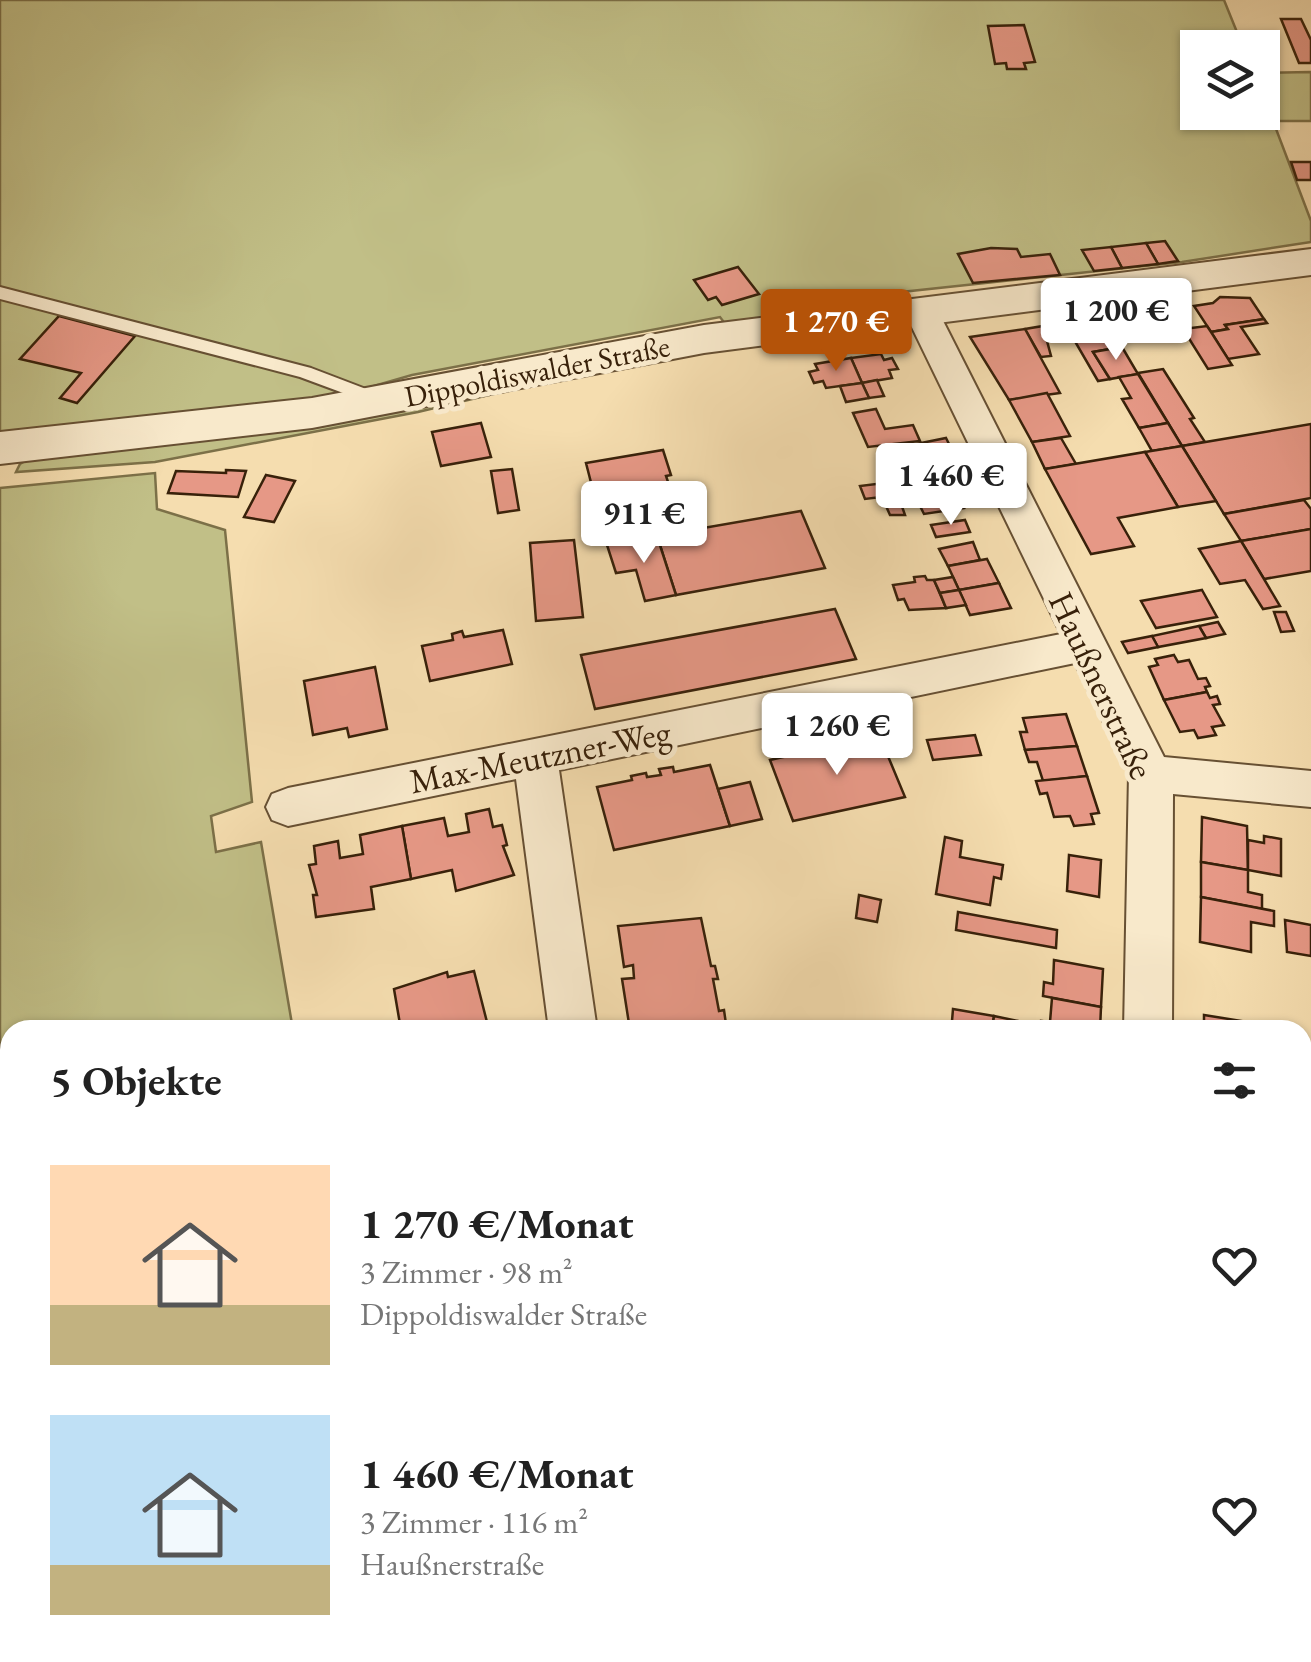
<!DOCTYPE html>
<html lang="de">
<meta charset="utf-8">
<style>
:root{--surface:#fff;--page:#f2f2f2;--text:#222;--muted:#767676;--accent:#b45309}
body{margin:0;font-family:"EB Garamond",serif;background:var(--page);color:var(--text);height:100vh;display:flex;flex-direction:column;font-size:38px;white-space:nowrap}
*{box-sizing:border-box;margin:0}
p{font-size:32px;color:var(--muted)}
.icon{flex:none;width:55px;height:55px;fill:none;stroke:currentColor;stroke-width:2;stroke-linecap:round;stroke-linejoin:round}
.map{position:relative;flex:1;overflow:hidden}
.drawer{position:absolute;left:0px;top:1020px;width:1312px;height:642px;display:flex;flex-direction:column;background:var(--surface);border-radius:30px 30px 0 0;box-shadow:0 2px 8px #0004}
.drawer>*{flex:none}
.fabs{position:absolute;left:1180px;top:30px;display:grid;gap:20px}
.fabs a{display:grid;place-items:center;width:100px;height:100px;border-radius:0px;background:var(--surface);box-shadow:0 2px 8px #0004;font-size:50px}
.price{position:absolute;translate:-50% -85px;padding:0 22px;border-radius:10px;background:#fff;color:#222;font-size:32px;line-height:65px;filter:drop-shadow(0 2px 5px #0008)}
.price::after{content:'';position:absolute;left:50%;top:60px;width:30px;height:22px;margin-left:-15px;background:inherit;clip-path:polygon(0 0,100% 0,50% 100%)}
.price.on{background:var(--accent);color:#fff}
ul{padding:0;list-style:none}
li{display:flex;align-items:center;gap:30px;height:250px;padding:0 50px}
li span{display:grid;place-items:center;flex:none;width:280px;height:200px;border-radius:0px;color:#555}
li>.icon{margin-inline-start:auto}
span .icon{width:120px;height:120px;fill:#fffc;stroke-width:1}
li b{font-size:42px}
h2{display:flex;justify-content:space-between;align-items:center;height:120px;padding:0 50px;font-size:42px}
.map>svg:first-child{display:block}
.green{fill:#c1bf87;stroke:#7c7048;stroke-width:2.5}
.building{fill:#e69886;stroke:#38210a;stroke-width:2.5}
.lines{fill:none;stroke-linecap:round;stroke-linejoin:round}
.service-casing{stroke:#675033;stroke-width:4}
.minor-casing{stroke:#675033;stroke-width:4}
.tertiary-casing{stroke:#675033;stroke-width:4}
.service{fill:#f8e9cb;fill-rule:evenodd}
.minor{fill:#f8e9cb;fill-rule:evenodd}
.tertiary{fill:#f8e9cb;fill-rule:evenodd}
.labels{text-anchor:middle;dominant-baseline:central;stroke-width:10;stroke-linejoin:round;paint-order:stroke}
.far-street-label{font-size:30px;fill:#38210a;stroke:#f8e9cb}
.street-label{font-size:35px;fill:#38210a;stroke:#f8e9cb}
</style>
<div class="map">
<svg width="1311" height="1662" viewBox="0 0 1311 1662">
<rect width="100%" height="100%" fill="#f5ddaf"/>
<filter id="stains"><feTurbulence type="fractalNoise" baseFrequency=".002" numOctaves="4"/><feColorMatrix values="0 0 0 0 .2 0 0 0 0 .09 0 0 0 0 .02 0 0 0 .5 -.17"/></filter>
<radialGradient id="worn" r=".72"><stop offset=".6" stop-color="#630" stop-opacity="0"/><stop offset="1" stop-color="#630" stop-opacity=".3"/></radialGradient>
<!-- green -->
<g class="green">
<path d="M 0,0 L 1224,0 L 1243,47 L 1198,48 L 1198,112 L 1262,112 L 1263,73 L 1311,72 L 1311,121 L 1273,121 L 1311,221 L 1311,242 L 1182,262 L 855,297 L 854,303 L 726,325 L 720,317 L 412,375 L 329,399 L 0,440 Z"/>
<path d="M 518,388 L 418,412 L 155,462 L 16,472 L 20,464 L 32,457 Z"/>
<path d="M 155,473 L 157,509 L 225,530 L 252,802 L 211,816 L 216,852 L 261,842 L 293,1030 L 10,1030 L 10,1151 L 0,1143 L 0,488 Z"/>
<path d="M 0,1183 L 10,1191 L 10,1652 L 489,1653 L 488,1662 L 0,1662 Z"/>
</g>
<!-- building -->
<g class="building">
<path d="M 1281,19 L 1301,19 L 1311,40 L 1311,63 L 1299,63 Z"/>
<path d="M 1024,25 L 1035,62 L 1024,63 L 1026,69 L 1007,69 L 1006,63 L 995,64 L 988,26 Z"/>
<path d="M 1291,162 L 1311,162 L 1311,180 L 1297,180 Z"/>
<path d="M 1165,241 L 1178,261 L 1158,264 L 1146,243 Z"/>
<path d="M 1146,243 L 1158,264 L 1122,268 L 1111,247 Z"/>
<path d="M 1111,247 L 1122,268 L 1094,271 L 1082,250 Z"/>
<path d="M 991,248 L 1017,249 L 1021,257 L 1050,254 L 1060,275 L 973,283 L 958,254 Z"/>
<path d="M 738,267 L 759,294 L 722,305 L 716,297 L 708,300 L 694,280 Z"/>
<path d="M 1220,297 L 1250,298 L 1264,319 L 1225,325 L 1228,329 L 1211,332 L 1194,306 L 1213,303 Z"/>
<path d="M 59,316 L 135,336 L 77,403 L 60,398 L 81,373 L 20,359 Z"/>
<path d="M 1103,317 L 1112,332 L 1077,338 L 1068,323 Z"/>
<path d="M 1264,319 L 1267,323 L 1241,327 L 1259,354 L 1228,359 L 1211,332 L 1228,329 L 1225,325 Z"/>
<path d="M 1043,326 L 1051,356 L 1041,357 L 1025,329 Z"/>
<path d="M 1207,326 L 1211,332 L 1232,365 L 1208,369 L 1183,329 Z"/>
<path d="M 1025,329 L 1060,393 L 1009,400 L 970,337 Z"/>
<path d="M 1112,332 L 1122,347 L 1093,352 L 1110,379 L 1098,381 L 1073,338 Z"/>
<path d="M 1122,347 L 1138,374 L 1110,379 L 1093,352 Z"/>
<path d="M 881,354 L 884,360 L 892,358 L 898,369 L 889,370 L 892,378 L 862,383 L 851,358 Z"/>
<path d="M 851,358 L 862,383 L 826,388 L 823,381 L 814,383 L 809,372 L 818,370 L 815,364 Z"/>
<path d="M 1163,369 L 1194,418 L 1190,419 L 1205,442 L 1182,446 L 1138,373 Z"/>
<path d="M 1138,374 L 1168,423 L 1139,428 L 1122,399 L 1131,398 L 1119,377 Z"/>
<path d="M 877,380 L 884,396 L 869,398 L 862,383 Z"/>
<path d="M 862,383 L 869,398 L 846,402 L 840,386 Z"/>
<path d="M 1047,393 L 1070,436 L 1032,442 L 1009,400 Z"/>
<path d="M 876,409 L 885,429 L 913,425 L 920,441 L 868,447 L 853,413 Z"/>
<path d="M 481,423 L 491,457 L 441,466 L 432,432 Z"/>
<path d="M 1168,423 L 1182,446 L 1152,451 L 1139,428 Z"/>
<path d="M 1311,424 L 1311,498 L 1224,514 L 1182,446 Z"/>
<path d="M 946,438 L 954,454 L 928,458 L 916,444 Z"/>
<path d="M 1061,438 L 1076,464 L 1045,469 L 1032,442 Z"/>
<path d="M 1182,446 L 1216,501 L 1178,507 L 1145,452 Z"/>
<path d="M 663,450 L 671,475 L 666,476 L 680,518 L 631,527 L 635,540 L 607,545 L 586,463 Z"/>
<path d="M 1145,452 L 1178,507 L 1118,518 L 1134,546 L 1091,554 L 1045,469 Z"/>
<path d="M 944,463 L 954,486 L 907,493 L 906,489 L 912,488 L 904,470 Z"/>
<path d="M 512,469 L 519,510 L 498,513 L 491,471 Z"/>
<path d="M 226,470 L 246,471 L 238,497 L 168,493 L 176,471 L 226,473 Z"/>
<path d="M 266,475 L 295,481 L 274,522 L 244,517 Z"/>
<path d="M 892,482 L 898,495 L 865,499 L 860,486 Z"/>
<path d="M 954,486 L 964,508 L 924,514 L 915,496 L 907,493 Z"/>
<path d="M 898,495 L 905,515 L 890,515 L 882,497 Z"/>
<path d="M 1304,500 L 1311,509 L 1311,529 L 1241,541 L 1224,514 Z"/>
<path d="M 801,511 L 825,568 L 676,595 L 657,536 Z"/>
<path d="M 965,520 L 970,532 L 936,537 L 931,525 Z"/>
<path d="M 1311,529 L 1311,571 L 1264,579 L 1241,541 Z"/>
<path d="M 657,536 L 676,595 L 645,601 L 636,570 L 616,573 L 607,545 Z"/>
<path d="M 574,540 L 583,617 L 536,621 L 530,543 Z"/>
<path d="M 1241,541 L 1264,579 L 1280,606 L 1263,609 L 1245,580 L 1220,584 L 1199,549 Z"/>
<path d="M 973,542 L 980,560 L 948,566 L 939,549 Z"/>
<path d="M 987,559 L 999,583 L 959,590 L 948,566 Z"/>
<path d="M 925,576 L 927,580 L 934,580 L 946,608 L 909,610 L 904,599 L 898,600 L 893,585 L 915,582 L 914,577 Z"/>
<path d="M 953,577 L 959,590 L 940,593 L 934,580 Z"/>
<path d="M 999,583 L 1011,608 L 970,615 L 959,590 Z"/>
<path d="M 959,590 L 966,605 L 946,608 L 940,593 Z"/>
<path d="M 1202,590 L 1217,617 L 1156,628 L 1141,601 Z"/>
<path d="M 835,609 L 856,659 L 595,709 L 581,655 Z"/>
<path d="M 1274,612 L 1286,612 L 1294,631 L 1281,632 Z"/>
<path d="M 1218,622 L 1225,634 L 1206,638 L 1199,626 Z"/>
<path d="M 1199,626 L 1206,638 L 1158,647 L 1152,636 Z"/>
<path d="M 503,630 L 512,664 L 430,681 L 422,646 L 453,640 L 452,634 L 462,631 L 464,637 Z"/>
<path d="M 1152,636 L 1158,647 L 1128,653 L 1122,642 Z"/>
<path d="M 1174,655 L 1178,662 L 1189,660 L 1198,679 L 1206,678 L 1210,686 L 1205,687 L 1207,692 L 1164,700 L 1149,667 L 1158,665 L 1155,659 Z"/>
<path d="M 375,667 L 387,729 L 349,737 L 347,728 L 313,735 L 304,681 Z"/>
<path d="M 1207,692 L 1210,698 L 1217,696 L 1220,704 L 1213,705 L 1224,725 L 1212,727 L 1216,735 L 1198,738 L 1194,730 L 1180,732 L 1164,700 Z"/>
<path d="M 1066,714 L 1077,746 L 1025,750 L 1020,732 L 1027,732 L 1023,718 Z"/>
<path d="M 975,735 L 981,755 L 933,760 L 927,740 Z"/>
<path d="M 880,737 L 905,797 L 793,821 L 770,760 L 805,752 L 804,747 L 818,745 L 820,749 L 832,747 L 830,742 L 844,739 L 845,744 Z"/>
<path d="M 1077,746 L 1087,776 L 1043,781 L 1037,762 L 1029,762 L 1025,750 Z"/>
<path d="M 710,765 L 730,826 L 614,850 L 597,787 L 632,780 L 631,776 L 646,773 L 647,777 L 661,775 L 659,769 L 673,767 L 674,772 Z"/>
<path d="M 1087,776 L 1099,813 L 1091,814 L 1094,824 L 1074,826 L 1070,816 L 1054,817 L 1047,793 L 1040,794 L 1036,781 Z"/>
<path d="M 750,782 L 762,819 L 730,826 L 718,789 Z"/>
<path d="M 489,809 L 493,827 L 502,825 L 507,845 L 503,846 L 514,875 L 456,891 L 452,870 L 411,879 L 402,826 L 444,818 L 448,836 L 469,832 L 466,814 Z"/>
<path d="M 1202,817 L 1247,826 L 1248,870 L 1201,862 Z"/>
<path d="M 402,826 L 411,879 L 371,887 L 374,909 L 316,917 L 313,895 L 317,895 L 309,865 L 316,864 L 314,846 L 338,841 L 340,858 L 363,854 L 360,835 Z"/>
<path d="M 1264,836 L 1281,839 L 1281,876 L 1248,870 L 1248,840 L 1264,843 Z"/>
<path d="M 945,837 L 962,841 L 960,857 L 1003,865 L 1001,879 L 994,877 L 990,905 L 936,894 Z"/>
<path d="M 1069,855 L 1101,860 L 1099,897 L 1067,891 Z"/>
<path d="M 1201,862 L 1248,870 L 1248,892 L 1262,895 L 1262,909 L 1201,897 Z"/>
<path d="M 859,895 L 881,900 L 877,922 L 856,918 Z"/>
<path d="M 1201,897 L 1274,911 L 1274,926 L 1251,922 L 1251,952 L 1200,942 Z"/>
<path d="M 958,912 L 1057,930 L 1056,948 L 956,930 Z"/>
<path d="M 701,918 L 711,966 L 715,966 L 718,979 L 713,979 L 719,1011 L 724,1010 L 726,1024 L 722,1025 L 723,1030 L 630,1030 L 622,979 L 634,978 L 633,965 L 624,967 L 618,926 Z"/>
<path d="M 1285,920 L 1311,925 L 1311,956 L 1287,952 Z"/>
<path d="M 1054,960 L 1103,969 L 1101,1007 L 1043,996 L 1044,982 L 1053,984 Z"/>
<path d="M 474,971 L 489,1030 L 401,1030 L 394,989 L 447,972 L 448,977 Z"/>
<path d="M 1052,998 L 1101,1007 L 1100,1030 L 1040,1030 L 1041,1021 L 1050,1022 Z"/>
<path d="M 953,1009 L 994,1016 L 992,1028 L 952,1021 Z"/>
<path d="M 1204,1015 L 1254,1023 L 1254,1030 L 1204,1030 Z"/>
<path d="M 994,1016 L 1032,1024 L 1032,1030 L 992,1030 Z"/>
<path d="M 1303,1043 L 1311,1045 L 1311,1075 L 1304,1073 Z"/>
<path d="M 1302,1199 L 1311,1201 L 1311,1230 L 1302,1229 Z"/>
<path d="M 1302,1243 L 1311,1244 L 1311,1293 L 1302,1291 Z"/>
<path d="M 1302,1291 L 1311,1293 L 1311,1340 L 1302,1339 Z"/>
<path d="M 1302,1339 L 1311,1340 L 1311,1388 L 1302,1387 Z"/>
<path d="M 1302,1387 L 1311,1388 L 1311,1443 L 1302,1441 Z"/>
<path d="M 1302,1539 L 1311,1541 L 1311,1601 L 1302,1599 Z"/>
<path d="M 1302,1599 L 1311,1601 L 1311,1661 L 1278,1654 L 1302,1652 Z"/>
<path d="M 768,1652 L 865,1652 L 878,1662 L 763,1662 Z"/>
<rect x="1113" y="1652" width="37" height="10"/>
</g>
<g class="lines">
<defs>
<path id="service" d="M 0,287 L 311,368 L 387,397 L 390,401 L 381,407 L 300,377 L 0,299 Z"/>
<g id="minor">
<path d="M 921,300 L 933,303 L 938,311 L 1164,757 L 1311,771 L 1311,807 L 1173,794 L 1172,1030 L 1124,1030 L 1129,774 L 1075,663 L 559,770 L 597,1030 L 549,1030 L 516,779 L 288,826 L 272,820 L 266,807 L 272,794 L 288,788 L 1061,634 L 904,311 L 909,303 Z"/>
<path d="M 630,1652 L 692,1652 L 693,1662 L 631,1662 Z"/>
<rect x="1185" y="1652" width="62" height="10"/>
</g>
<path id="tertiary" d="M 1311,249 L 1311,275 L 704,353 L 312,428 L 0,464 L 0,432 L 312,398 L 704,325 Z"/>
</defs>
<!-- service casing -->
<use href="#service" class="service-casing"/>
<!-- minor casing -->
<use href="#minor" class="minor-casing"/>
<!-- tertiary casing -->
<use href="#tertiary" class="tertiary-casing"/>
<!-- service -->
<use href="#service" class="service"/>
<!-- minor -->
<use href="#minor" class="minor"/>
<!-- tertiary -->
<use href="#tertiary" class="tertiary"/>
</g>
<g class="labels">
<!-- far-street labels -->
<g class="far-street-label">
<text transform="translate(537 371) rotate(-11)">Dippoldiswalder Straße</text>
</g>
<!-- street labels -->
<g class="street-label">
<text transform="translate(1102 685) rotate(65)">Haußnerstraße</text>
<text transform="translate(540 756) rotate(-11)">Max-Meutzner-Weg</text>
</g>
</g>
<rect width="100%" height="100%" filter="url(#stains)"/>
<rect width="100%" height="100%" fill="url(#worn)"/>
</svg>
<div class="fabs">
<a><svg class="icon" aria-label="layers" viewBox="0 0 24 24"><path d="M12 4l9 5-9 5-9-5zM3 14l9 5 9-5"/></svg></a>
</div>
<b class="price" style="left:1116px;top:363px">1 200 €</b>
<b class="price on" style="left:836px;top:374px">1 270 €</b>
<b class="price" style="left:951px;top:528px">1 460 €</b>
<b class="price" style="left:644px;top:566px">911 €</b>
<b class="price" style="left:837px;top:778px">1 260 €</b>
<section class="drawer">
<h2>5 Objekte<svg class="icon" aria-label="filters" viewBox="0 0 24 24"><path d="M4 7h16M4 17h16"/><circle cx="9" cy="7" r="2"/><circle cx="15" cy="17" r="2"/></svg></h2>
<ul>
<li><span style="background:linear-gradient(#ffd9b3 70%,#c2b280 0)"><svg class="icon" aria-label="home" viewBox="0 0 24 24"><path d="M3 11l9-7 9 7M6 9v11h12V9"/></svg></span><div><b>1 270 €/Monat</b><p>3 Zimmer · 98 m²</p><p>Dippoldiswalder Straße</p></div><svg class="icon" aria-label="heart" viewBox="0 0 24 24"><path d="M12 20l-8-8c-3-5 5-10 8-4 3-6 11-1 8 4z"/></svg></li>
<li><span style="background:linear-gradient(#bfe0f5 75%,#c2b280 0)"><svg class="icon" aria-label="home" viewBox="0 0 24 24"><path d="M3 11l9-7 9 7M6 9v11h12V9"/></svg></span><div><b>1 460 €/Monat</b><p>3 Zimmer · 116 m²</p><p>Haußnerstraße</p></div><svg class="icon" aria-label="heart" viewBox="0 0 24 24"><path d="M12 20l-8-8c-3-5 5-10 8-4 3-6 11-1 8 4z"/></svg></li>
</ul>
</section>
</div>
